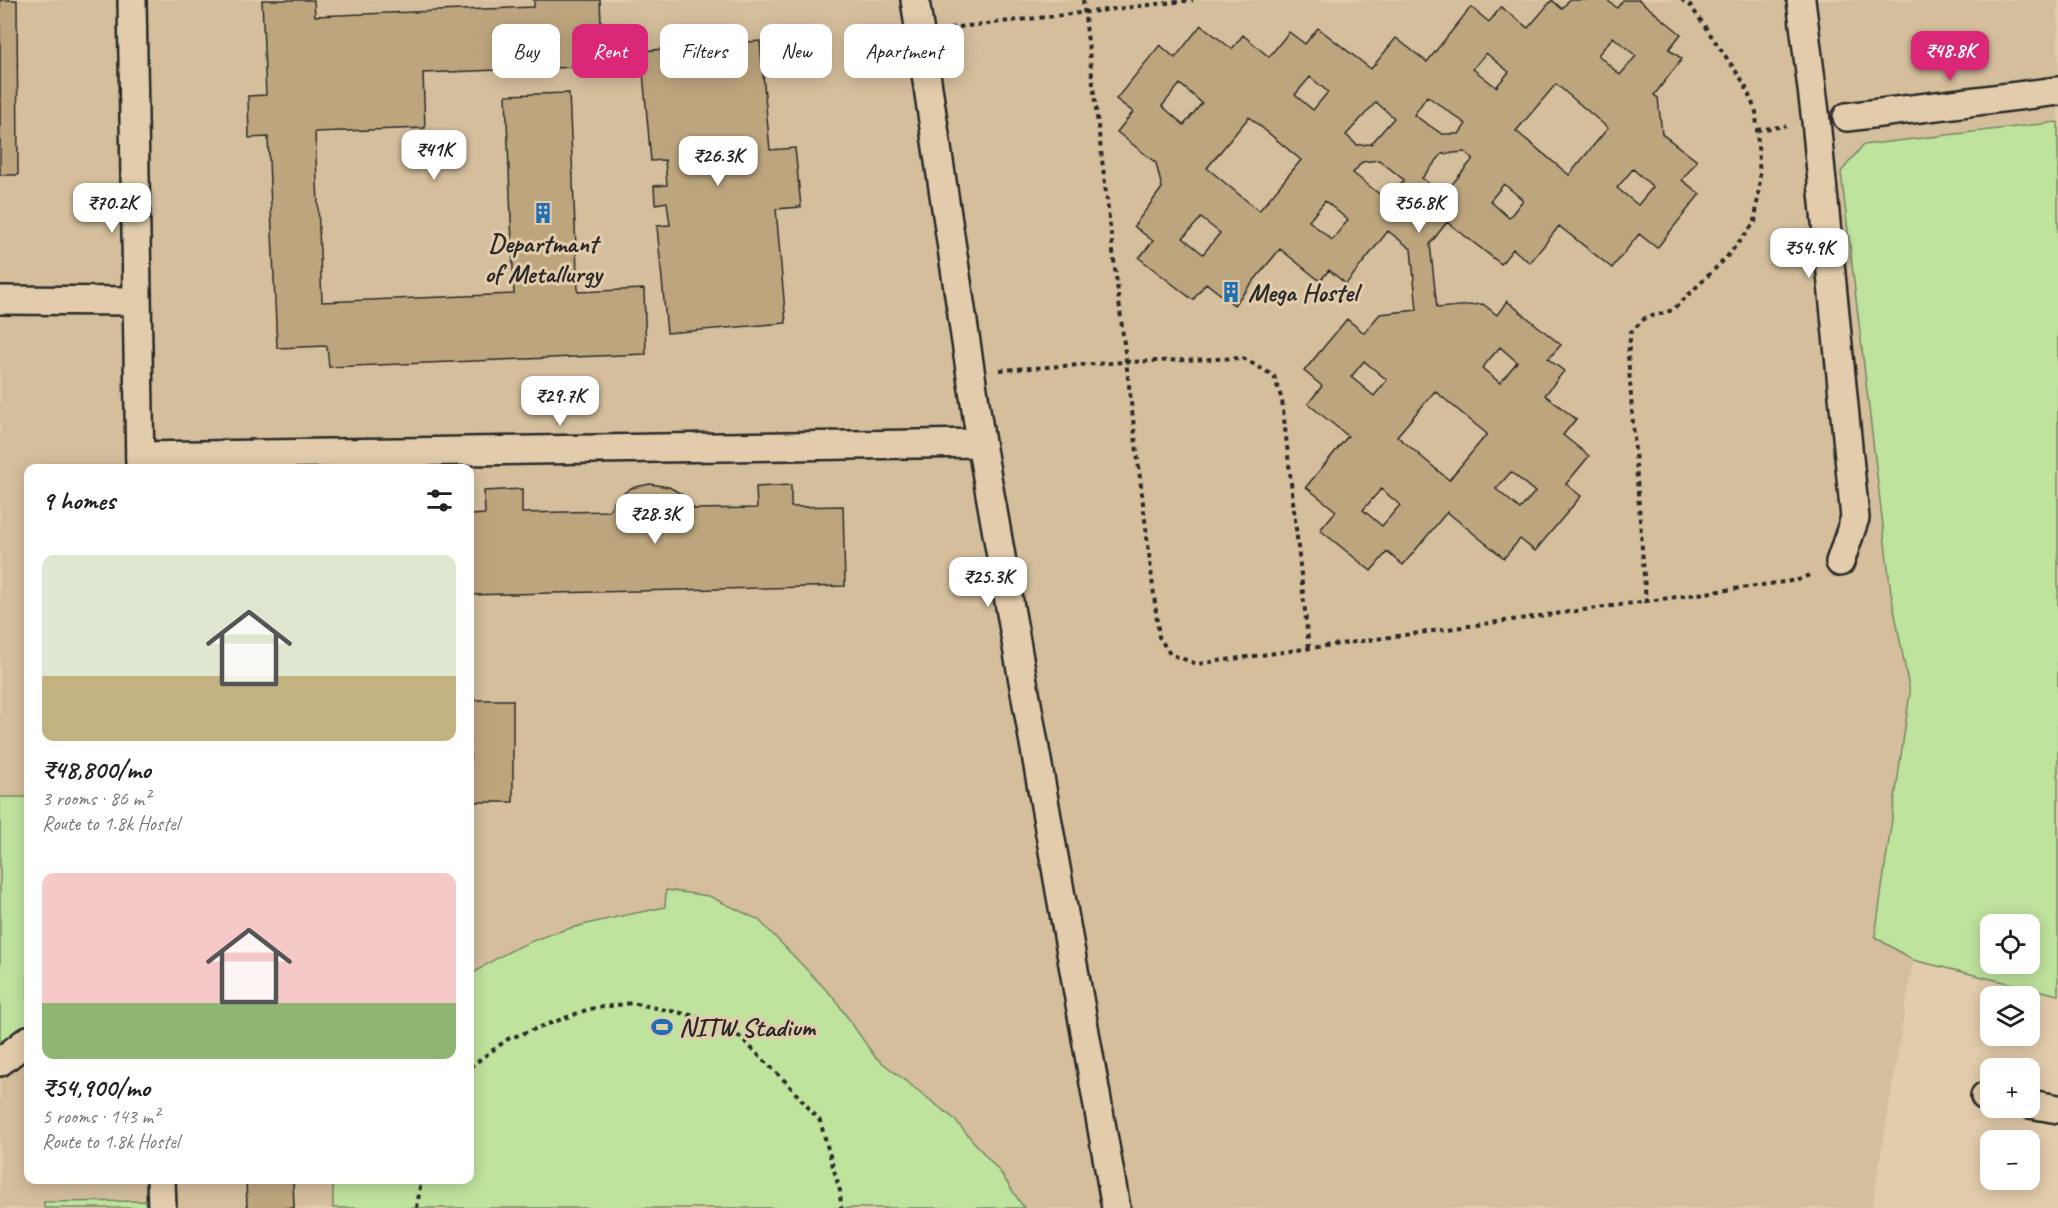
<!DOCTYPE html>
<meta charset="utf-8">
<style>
:root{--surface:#fff;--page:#f2f2f2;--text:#222;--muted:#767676;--accent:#db2777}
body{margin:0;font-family:Caveat,sans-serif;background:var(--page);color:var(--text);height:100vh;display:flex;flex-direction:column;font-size:22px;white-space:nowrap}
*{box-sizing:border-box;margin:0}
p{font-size:20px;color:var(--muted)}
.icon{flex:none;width:33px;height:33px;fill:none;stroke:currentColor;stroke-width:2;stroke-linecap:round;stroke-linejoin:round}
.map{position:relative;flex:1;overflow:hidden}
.drawer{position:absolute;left:24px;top:464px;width:450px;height:720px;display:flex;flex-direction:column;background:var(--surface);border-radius:12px;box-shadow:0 3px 15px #0003}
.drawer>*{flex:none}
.banner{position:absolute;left:492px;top:24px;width:570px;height:54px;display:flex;gap:12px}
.buttons{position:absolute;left:1980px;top:914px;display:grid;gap:12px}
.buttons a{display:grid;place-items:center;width:60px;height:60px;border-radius:12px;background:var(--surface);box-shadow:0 3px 15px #0003;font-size:30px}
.price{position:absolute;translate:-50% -51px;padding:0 14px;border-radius:12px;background:#fff;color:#222;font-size:20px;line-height:39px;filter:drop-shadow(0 2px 3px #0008)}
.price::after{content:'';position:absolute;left:50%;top:36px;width:18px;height:14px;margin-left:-9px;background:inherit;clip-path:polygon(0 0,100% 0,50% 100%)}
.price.current{background:var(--accent);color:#fff}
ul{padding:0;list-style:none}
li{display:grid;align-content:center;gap:12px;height:318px;padding:0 18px}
li span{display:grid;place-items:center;height:186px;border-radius:12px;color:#555}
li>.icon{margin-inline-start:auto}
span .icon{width:108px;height:108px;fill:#fffc;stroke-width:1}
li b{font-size:26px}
h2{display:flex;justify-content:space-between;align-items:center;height:72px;padding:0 18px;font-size:26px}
.tag{padding:0 21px;border-radius:12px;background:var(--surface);box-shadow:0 3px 15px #0003;font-size:21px;line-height:54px}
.tag.current{background:var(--accent);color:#fff}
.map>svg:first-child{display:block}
.built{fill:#d4be9c;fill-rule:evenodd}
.green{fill:#bee39d;stroke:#748764;stroke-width:1.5;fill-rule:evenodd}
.building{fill:#bda67e;stroke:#2b2b2b;stroke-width:1.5;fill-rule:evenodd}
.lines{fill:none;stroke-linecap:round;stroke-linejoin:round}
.street-casing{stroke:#2b2b2b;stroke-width:32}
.path{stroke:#2b2b2b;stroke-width:4;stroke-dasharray:4.5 4.5;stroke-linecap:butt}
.street{stroke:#e2ccab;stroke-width:27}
.labels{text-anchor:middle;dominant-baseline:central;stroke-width:6;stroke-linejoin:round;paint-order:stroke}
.poi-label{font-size:26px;font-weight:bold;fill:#2b2b2b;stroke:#e2ccab;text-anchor:start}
</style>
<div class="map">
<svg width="2058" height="1208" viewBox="0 0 2058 1208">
<rect width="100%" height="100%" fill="#e2ccab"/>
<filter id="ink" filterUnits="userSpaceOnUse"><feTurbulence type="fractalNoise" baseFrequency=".0167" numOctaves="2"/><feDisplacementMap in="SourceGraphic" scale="12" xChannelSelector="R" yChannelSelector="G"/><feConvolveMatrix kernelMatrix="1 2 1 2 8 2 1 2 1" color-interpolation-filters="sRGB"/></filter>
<g filter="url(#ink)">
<!-- built -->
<path class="built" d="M 0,0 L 2058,0 L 2058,995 L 1913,961 L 1872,1208 L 0,1208 ZM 28,468 L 470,468 L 470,1179 L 28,1179 ZM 1990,924 L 2030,924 L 2030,963 L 1990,963 Z"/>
<!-- green -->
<g class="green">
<path d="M 2058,122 L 2058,995 L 1913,960 L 1875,937 L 1910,693 L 1891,593 L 1841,172 L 1863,145 ZM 1990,924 L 2030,924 L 2030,963 L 1990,963 Z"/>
<path d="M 0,797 L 28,797 L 28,1040 L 0,1062 Z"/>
<path d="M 666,890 L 709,896 L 759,920 L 834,998 L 875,1057 L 953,1118 L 1000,1172 L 1024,1208 L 333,1208 L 333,1179 L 470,1179 L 470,976 C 529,931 595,922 665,907 Z"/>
<path d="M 146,1201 L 145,1208 L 44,1208 L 44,1202 Z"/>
</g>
<!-- building -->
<g class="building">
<path d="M 0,0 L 17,0 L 18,175 L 0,175 Z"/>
<path d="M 262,0 L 314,0 L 315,16 L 534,7 L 534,0 L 600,0 L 603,66 L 423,73 L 425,128 L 315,132 L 322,302 L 514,294 L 506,95 L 569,93 L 578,292 L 644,289 L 646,354 L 329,367 L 327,346 L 277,348 L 268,137 L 249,138 L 248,96 L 266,95 Z"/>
<path d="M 1552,0 L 1562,9 L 1569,0 L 1607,0 L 1617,8 L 1623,0 L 1639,0 L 1681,34 L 1669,49 L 1682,59 L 1654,95 L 1658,98 L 1662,134 L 1697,161 L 1682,180 L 1700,194 L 1657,248 L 1639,234 L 1612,268 L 1559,226 L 1530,263 L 1513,249 L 1501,264 L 1447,222 L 1430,244 L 1437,308 L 1483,304 L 1497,315 L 1507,301 L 1561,345 L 1548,359 L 1564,371 L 1545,395 L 1576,419 L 1563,435 L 1589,456 L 1566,484 L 1581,496 L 1535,551 L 1520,539 L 1504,558 L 1447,512 L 1403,565 L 1387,552 L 1371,571 L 1320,530 L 1336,511 L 1306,487 L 1348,436 L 1308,404 L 1322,386 L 1304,371 L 1347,319 L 1364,333 L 1380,314 L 1417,310 L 1411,249 L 1388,231 L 1346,284 L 1329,270 L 1320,281 L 1280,249 L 1234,305 L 1206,283 L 1193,300 L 1139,258 L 1153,241 L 1134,226 L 1162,188 L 1156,163 L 1117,132 L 1133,112 L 1116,99 L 1160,45 L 1175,58 L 1201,25 L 1232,49 L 1243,35 L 1269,57 L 1289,32 L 1305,44 L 1318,28 L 1371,69 L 1396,38 L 1427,62 L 1471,7 L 1489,22 L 1501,7 L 1528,28 ZM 1613,37 L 1636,56 L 1620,75 L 1598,55 ZM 1486,53 L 1509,72 L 1496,87 L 1473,69 ZM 1310,77 L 1328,92 L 1313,110 L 1295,95 ZM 1180,84 L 1202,103 L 1184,125 L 1162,106 ZM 1556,84 L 1608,128 L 1569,175 L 1516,131 ZM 1427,96 L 1466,124 L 1459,134 L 1442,134 L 1414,115 ZM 1376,102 L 1394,118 L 1371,144 L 1357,145 L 1346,135 ZM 1249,117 L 1301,160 L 1259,211 L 1207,168 ZM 1465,152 L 1473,159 L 1443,195 L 1422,178 L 1442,154 ZM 1379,160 L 1404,180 L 1388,201 L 1353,173 L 1362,162 ZM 1633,169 L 1653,187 L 1638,205 L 1617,188 ZM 1504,184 L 1523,200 L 1509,218 L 1490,201 ZM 1325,201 L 1348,220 L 1332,240 L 1309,221 ZM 1201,218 L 1220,233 L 1203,254 L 1183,238 ZM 1500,347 L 1517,362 L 1500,383 L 1482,368 ZM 1364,361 L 1387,380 L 1374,396 L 1351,377 ZM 1435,391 L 1487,434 L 1449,480 L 1397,436 ZM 1511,472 L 1535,492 L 1520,509 L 1496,489 ZM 1381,489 L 1400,505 L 1382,526 L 1363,510 Z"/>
<path d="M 760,41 L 770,150 L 795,148 L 801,207 L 776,209 L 786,323 L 667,333 L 657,226 L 670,225 L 667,202 L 655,204 L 654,186 L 667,185 L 665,160 L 651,161 L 641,51 Z"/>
<path d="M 650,484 L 669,487 L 685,496 L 694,509 L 757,508 L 756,487 L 791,485 L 791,507 L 843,506 L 845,586 L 470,595 L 470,515 L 485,514 L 484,491 L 522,489 L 522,513 L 609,511 L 616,499 L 631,488 Z"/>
<rect x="470" y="700" width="43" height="102"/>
<path d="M 246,1179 L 293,1179 L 294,1208 L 247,1208 Z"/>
</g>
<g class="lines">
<defs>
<g id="street">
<path d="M 132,0 L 140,468"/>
<path d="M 915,0 L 981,443 L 1116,1208"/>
<path d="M 1801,0 L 1816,121 L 1855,518 L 1840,562"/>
<path d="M 1847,117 L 2058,91"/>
<path d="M 0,300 L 135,301"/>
<path d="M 140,456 L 981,443"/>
<path d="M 0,1062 L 28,1040"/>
<path d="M 1985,1096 L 1990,1097"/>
<path d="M 2030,1104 L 2058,1109"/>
<path d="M 161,1179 L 162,1208"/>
</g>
</defs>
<!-- street casing -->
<use href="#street" class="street-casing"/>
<!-- path -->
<g class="path">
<path d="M 1083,0 L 1159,637 L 1170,654 L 1197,664 L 1798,580 L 1812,574"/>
<path d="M 950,28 L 1193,0"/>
<path d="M 1757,130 L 1786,126"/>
<path d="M 1000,370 L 1126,362 L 1243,358 L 1274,376 L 1282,400 L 1309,648"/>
<path d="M 1646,603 L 1628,355 L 1631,332 L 1645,318 L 1673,310 L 1725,259 L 1755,222 L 1760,178 L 1756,112 L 1744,83 L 1690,5 L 1682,0"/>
<path d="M 470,1067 L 508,1039 L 589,1009 L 632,1003 L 701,1017 L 740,1037 L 787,1083 L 820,1121 L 840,1191 L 841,1208"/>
<path d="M 417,1208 L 421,1179"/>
</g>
<!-- street -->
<use href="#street" class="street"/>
</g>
</g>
<!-- icons -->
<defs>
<symbol id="building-bare" viewBox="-9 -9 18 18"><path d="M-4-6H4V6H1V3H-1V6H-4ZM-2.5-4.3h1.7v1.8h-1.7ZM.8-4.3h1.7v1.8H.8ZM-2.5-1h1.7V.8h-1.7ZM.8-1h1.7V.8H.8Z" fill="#1f6fb2" stroke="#e2ccab" stroke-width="2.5" paint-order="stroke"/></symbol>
<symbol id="stadium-bare" viewBox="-9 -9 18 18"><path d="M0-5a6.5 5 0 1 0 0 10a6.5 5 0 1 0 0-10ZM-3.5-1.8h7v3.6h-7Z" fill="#1f6fb2" stroke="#e2ccab" stroke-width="2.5" paint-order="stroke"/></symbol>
</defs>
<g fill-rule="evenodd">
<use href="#building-bare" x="528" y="198" width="30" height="30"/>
<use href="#building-bare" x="1216" y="277" width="30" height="30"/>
<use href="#stadium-bare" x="647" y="1012" width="30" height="30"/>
</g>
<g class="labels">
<!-- poi labels -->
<g class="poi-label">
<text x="543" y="243" text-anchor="middle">Departmant<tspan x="543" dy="30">of Metallurgy</tspan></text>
<text x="1248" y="292">Mega Hostel</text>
<text x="679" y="1027">NITW Stadium</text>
</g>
</g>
</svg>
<div class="buttons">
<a><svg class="icon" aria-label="locate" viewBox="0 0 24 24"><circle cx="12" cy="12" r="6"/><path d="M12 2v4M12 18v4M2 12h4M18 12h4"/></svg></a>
<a><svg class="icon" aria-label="layers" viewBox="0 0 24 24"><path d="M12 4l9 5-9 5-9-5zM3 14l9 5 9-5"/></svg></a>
<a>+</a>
<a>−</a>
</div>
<b class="price current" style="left:1950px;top:82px">₹48.8K</b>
<b class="price" style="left:434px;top:181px">₹41K</b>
<b class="price" style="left:718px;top:187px">₹26.3K</b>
<b class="price" style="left:112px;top:234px">₹70.2K</b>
<b class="price" style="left:1419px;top:234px">₹56.8K</b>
<b class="price" style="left:1809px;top:279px">₹54.9K</b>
<b class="price" style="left:560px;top:427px">₹29.7K</b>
<b class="price" style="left:655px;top:545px">₹28.3K</b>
<b class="price" style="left:988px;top:608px">₹25.3K</b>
<div class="banner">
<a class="tag">Buy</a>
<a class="tag current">Rent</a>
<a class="tag">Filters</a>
<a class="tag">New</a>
<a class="tag">Apartment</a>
</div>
<section class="drawer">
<h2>9 homes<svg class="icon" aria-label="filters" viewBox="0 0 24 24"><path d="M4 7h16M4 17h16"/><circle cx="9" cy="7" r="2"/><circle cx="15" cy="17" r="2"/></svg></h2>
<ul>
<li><span style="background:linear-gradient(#dfe7d0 65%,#c2b280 0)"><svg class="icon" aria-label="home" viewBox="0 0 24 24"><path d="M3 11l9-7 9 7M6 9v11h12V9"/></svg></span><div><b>₹48,800/mo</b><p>3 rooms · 86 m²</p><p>Route to 1.8k Hostel</p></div></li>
<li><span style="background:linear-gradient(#f6c9c9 70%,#8fb573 0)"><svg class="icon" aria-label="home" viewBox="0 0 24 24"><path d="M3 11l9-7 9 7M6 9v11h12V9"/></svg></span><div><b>₹54,900/mo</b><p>5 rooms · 143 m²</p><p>Route to 1.8k Hostel</p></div></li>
</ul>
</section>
</div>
